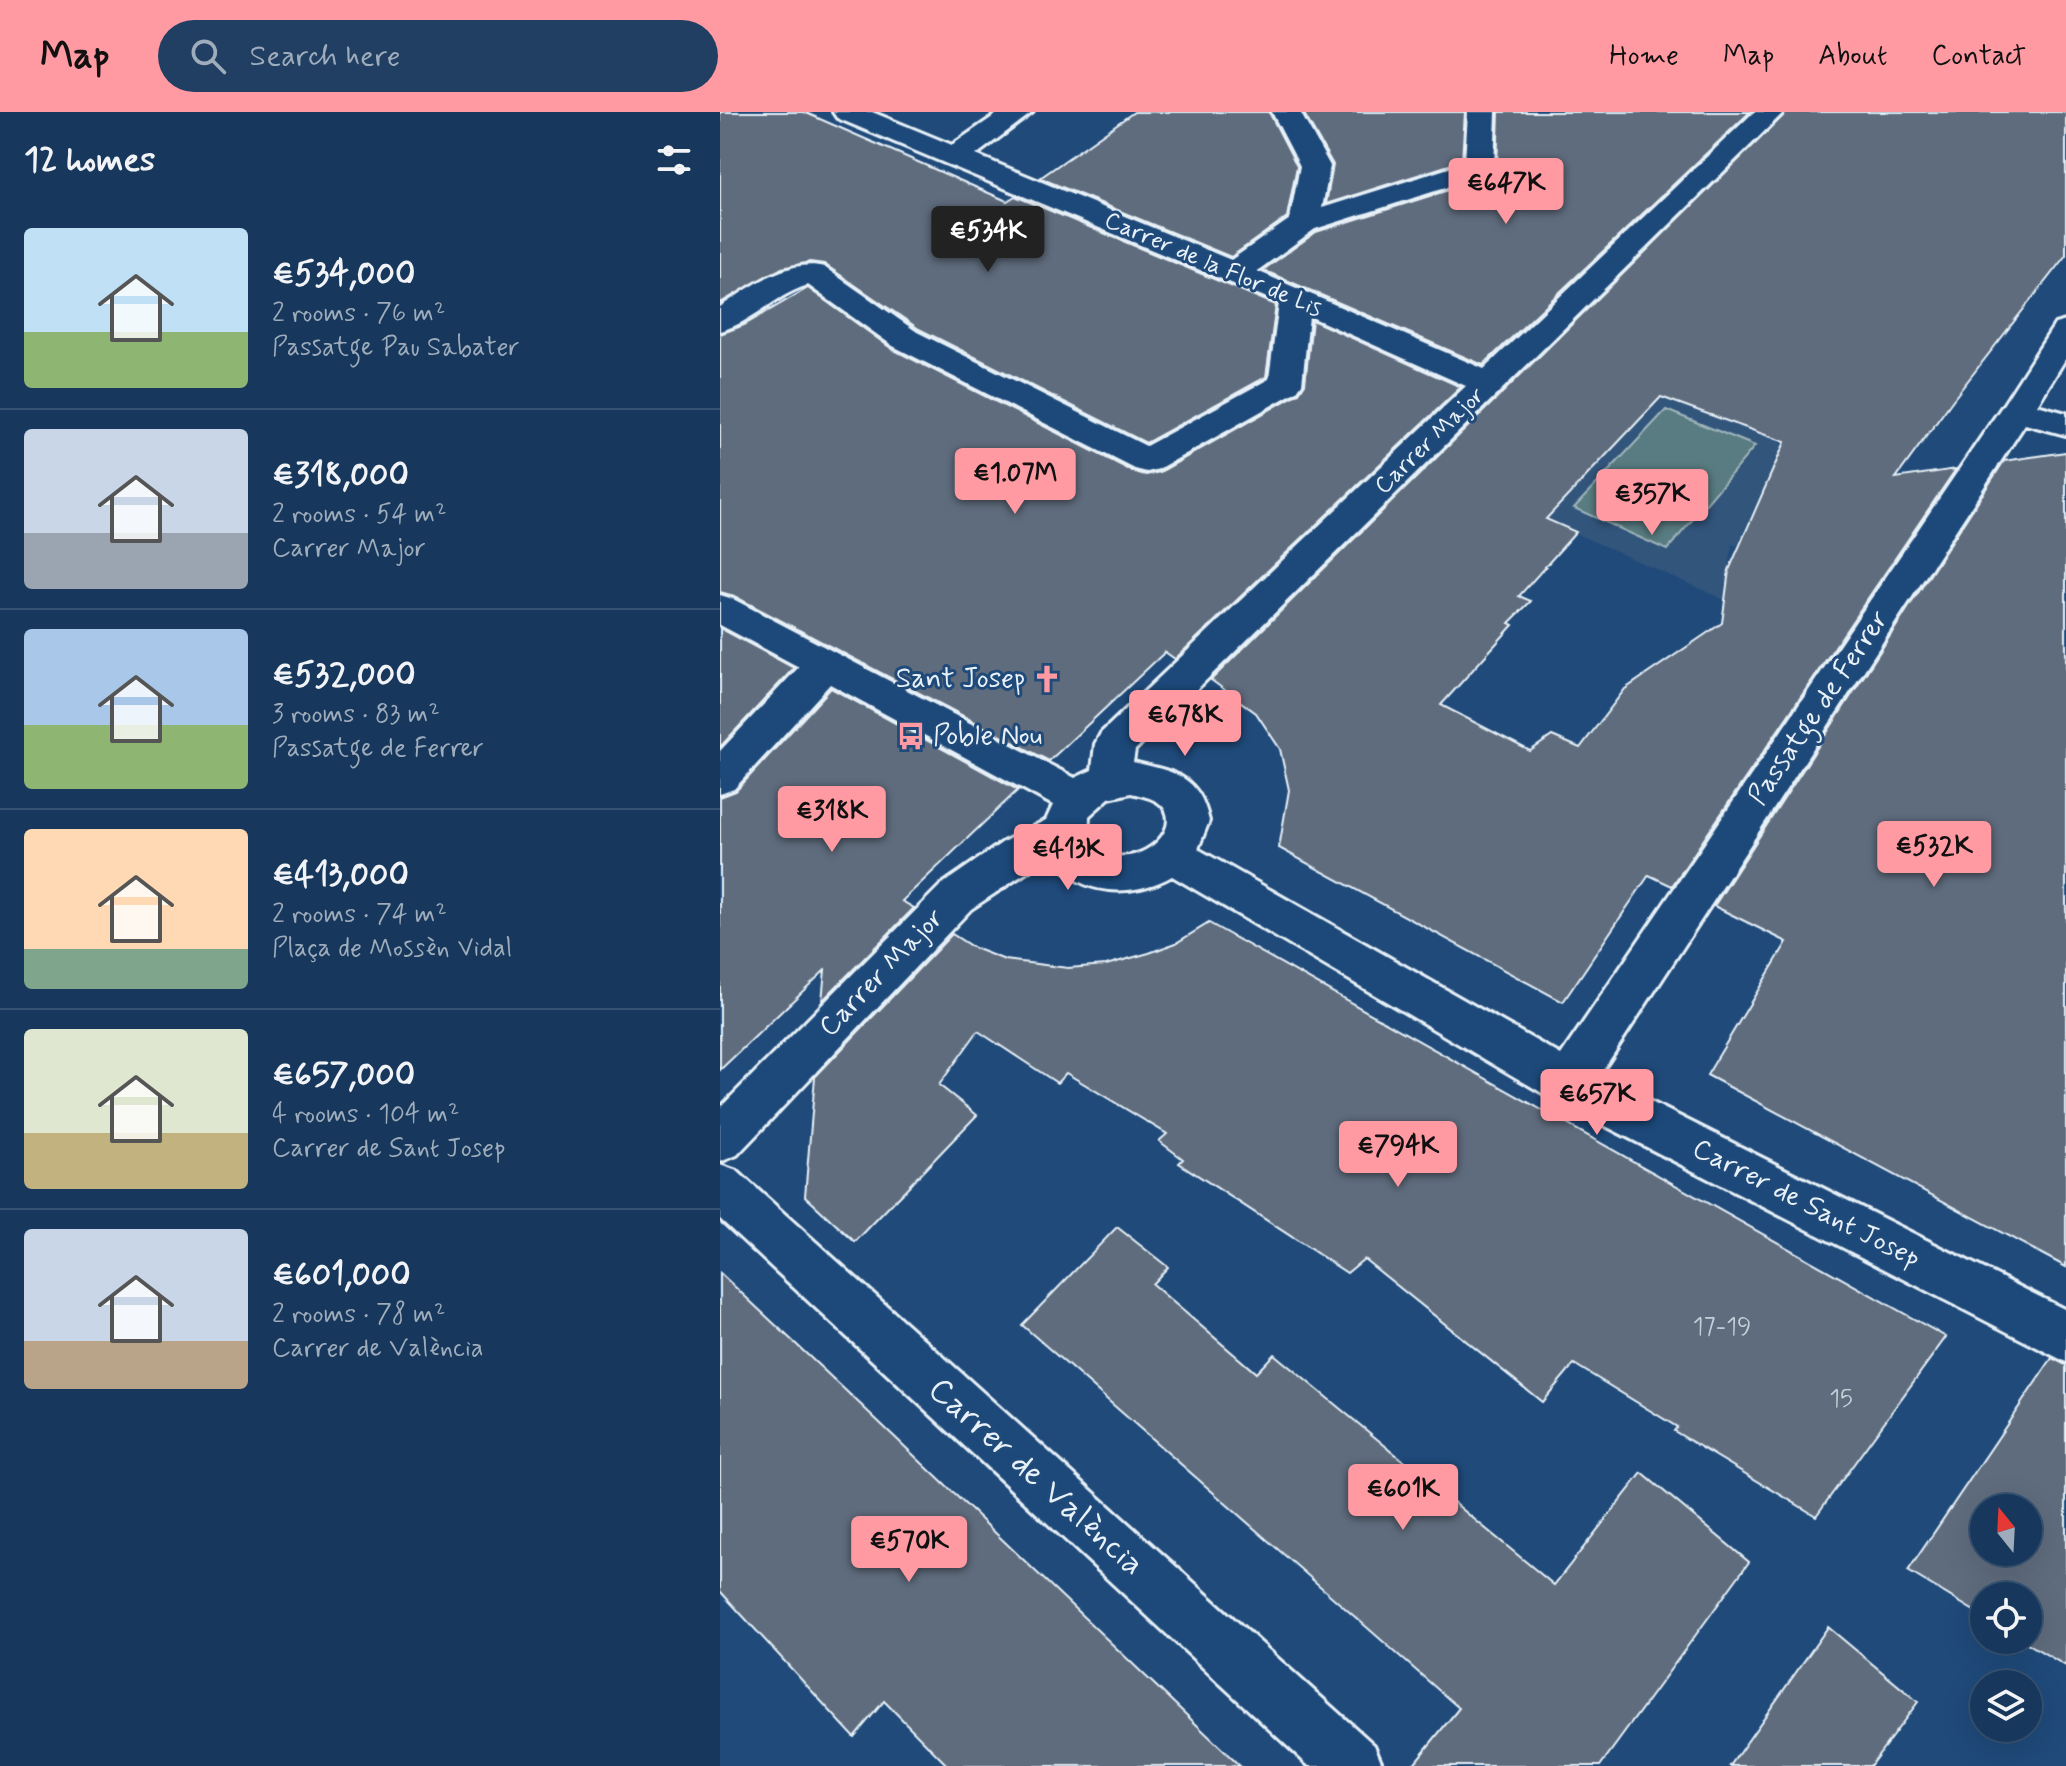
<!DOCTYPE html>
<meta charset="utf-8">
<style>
:root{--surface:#17385c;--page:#203f62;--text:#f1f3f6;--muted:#9eacbb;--line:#365272;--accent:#ff9aa2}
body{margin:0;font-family:Mynerve,sans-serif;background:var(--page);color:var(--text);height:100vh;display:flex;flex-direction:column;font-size:30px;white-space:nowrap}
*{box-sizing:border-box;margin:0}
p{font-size:26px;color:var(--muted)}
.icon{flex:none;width:44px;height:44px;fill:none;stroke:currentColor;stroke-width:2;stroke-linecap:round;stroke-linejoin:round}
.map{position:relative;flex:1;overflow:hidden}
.panel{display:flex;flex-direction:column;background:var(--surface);width:720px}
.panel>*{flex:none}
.needle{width:52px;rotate:342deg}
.tools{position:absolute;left:1250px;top:1382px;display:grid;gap:16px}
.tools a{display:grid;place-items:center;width:72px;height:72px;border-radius:50%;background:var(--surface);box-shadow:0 8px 32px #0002,0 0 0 2px var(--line);font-size:40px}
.price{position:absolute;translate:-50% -68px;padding:0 18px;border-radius:8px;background:var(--accent);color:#111;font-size:26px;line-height:52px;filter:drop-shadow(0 2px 4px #0008)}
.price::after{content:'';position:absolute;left:50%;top:48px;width:24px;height:18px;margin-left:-12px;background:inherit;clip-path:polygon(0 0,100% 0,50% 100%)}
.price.selected{background:#222;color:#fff}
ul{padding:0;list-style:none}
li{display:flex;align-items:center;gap:24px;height:200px;padding:0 24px}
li+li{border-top:2px solid var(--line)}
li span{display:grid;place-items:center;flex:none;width:224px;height:160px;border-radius:8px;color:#555}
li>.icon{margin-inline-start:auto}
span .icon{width:96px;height:96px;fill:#fffc;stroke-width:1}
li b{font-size:34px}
h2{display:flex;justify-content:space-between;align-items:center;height:96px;padding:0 24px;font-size:34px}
header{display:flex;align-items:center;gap:48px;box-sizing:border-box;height:112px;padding:0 40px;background:var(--accent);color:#111}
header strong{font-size:38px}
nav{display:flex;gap:44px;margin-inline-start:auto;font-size:28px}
.search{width:560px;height:72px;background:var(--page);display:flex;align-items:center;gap:20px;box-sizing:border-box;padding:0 28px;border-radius:44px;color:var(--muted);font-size:30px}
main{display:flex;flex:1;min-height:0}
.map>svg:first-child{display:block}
.built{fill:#32547b}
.green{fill:#597c81;stroke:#a0b6bc;stroke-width:2}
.building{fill:#5e6c7d;stroke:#e8f1f8;stroke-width:2;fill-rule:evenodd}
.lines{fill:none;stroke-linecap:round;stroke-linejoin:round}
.minor-casing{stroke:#e8f1f8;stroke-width:6}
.minor{fill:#1f4a7a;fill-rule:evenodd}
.labels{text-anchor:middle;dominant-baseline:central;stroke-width:6;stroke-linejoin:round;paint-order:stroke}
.far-street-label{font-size:24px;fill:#e8f1f8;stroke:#1f4a7a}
.number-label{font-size:24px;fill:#c6d0d9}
.poi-label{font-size:28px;fill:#e8f1f8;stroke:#1f4a7a;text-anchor:end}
.street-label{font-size:28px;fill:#e8f1f8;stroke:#1f4a7a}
.near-street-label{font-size:34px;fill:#e8f1f8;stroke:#1f4a7a}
</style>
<header>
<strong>Map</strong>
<div class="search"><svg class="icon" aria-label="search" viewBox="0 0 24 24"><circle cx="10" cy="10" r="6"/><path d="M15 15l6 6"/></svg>Search here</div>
<nav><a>Home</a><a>Map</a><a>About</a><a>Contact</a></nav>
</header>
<main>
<section class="panel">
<h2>12 homes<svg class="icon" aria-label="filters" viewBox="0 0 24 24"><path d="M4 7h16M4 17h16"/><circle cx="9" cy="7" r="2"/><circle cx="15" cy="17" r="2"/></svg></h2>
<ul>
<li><span style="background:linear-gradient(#bfe0f5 65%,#8fb573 0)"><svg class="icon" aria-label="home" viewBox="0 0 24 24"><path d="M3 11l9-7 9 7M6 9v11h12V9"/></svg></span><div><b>€534,000</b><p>2 rooms · 76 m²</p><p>Passatge Pau Sabater</p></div></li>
<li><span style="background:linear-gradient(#c9d6e8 65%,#9aa5b1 0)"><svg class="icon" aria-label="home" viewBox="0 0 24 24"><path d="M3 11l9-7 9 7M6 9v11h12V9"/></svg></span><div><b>€318,000</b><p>2 rooms · 54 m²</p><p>Carrer Major</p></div></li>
<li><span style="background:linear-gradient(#a9c7e8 60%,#8fb573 0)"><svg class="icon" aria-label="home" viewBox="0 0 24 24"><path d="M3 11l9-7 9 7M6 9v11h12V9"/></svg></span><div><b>€532,000</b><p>3 rooms · 83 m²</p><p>Passatge de Ferrer</p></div></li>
<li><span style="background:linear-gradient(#ffd9b3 75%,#7fa58c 0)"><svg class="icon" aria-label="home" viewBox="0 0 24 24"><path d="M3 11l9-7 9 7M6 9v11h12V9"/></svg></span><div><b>€413,000</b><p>2 rooms · 74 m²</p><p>Plaça de Mossèn Vidal</p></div></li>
<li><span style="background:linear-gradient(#dfe7d0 65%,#c2b280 0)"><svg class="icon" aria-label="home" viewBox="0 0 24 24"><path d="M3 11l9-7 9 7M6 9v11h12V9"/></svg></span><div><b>€657,000</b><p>4 rooms · 104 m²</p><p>Carrer de Sant Josep</p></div></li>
<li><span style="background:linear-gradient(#c9d6e8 70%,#b9a48a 0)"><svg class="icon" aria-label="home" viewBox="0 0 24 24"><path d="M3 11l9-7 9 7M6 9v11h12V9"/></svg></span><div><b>€601,000</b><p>2 rooms · 78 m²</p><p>Carrer de València</p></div></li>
</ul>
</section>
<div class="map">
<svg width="1346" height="1654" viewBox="0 0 1346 1654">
<rect width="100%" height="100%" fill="#1f4a7a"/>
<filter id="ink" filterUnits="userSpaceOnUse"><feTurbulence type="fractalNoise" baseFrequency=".0125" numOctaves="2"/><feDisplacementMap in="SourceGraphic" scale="16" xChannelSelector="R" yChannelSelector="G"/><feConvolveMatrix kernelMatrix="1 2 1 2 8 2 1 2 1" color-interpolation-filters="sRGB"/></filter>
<g filter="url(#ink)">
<!-- built -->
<path class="built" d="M 942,284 L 1054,326 L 1063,333 L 1017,434 L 1012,432 L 1005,488 L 708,356 Z"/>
<!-- green -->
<path class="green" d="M 946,298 L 1035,334 L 947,438 L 854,396 Z"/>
<!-- building -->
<g class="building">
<path d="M 0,0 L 84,0 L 287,89 L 295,84 L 556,193 L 546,265 L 426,331 L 199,217 L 104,152 L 90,150 L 62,156 L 0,191 Z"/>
<path d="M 414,0 L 549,0 L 577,54 L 567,105 L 511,145 L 320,66 Z"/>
<path d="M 583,0 L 745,0 L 742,49 L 606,92 L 613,53 Z"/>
<path d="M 779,0 L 1030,0 L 763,253 L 543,158 L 596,120 L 770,65 L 777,56 Z"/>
<path d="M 1067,0 L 1346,0 L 1346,143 L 1232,289 L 1176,366 L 1236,357 L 952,774 L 929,763 L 843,890 L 559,736 L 569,678 L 560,637 L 536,601 L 491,568 ZM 941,285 L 1065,330 L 1009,458 L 1002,511 L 905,577 L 860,636 L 832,624 L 810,639 L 721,593 L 793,513 L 789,511 L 811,489 L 799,484 L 856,420 L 826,407 Z"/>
<path d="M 88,176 L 172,237 L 414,360 L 426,363 L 440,360 L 579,281 L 585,272 L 592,208 L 741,275 L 455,547 L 445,540 L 329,649 L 14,484 L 0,480 L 0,222 L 24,213 Z"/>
<path d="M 1346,340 L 1346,1155 L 987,963 L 1067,830 L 994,794 L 1284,349 Z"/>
<path d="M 0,516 L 74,556 L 0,635 Z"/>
<path d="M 111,576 L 298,678 L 182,789 L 194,796 L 102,889 L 105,858 L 0,958 L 0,685 L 16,679 Z"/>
<path d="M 489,811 L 1226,1225 L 1096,1404 L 954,1319 L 957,1315 L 854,1252 L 822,1290 L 644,1147 L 627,1161 L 459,1051 L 463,1047 L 439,1029 L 447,1022 L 346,961 L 337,971 L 258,919 L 219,973 L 257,1003 L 135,1130 L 85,1084 L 95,965 L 232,822 L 254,836 L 285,848 L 348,856 L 386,853 L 429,841 L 456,831 Z"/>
<path d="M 397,1115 L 448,1155 L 432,1172 L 536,1261 L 554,1242 L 834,1473 L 922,1361 L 1029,1450 L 880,1654 L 692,1654 L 739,1596 L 302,1213 Z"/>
<path d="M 0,1161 L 140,1292 L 520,1654 L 228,1654 L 164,1589 L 134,1625 L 0,1479 Z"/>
<path d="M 1332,1246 L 1346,1253 L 1346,1554 L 1302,1528 L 1308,1528 L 1308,1484 L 1264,1484 L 1264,1505 L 1188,1459 ZM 1264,1396 L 1308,1396 L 1308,1440 L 1264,1440 Z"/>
<path d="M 1108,1515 L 1198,1590 L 1150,1654 L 1010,1654 Z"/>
</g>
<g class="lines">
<defs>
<g id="minor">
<path d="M 113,0 L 152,0 L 232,33 L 280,0 L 313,0 L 256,43 L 511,148 L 570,107 L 580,54 L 552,0 L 580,0 L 610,54 L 602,96 L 745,51 L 748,0 L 776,0 L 774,56 L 769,62 L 595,117 L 537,159 L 764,257 L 1034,0 L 1064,0 L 415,638 L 413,650 C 455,660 479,663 489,709 L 478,737 L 841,943 L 1283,293 L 1335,212 L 1346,209 L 1346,246 L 1317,293 L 1346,301 L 1346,323 L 1305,312 L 879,964 L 1346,1198 L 1346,1250 L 831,986 L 452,764 C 416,785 356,787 333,743 L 251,797 L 17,1043 L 0,1050 L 0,996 L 221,773 L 283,730 L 326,708 L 333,693 L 110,572 L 14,677 L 0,682 L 0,639 L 79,555 L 0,513 L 0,483 L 13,487 L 355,666 L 372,658 L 375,632 L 381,621 L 746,274 L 589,204 L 582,272 L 577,279 L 439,357 L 427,360 L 415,357 L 173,234 L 88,173 C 55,183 32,211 0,219 L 0,195 C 29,176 68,146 104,155 L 197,220 L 426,334 L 549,267 L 559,191 L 117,6 ZM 411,681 C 422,684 438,686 445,697 C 462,726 401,768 368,728 L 369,704 L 389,686 Z"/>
<path d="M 0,1053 L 17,1059 L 654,1633 L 663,1654 L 589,1654 L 0,1107 Z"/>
</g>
</defs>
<!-- minor casing -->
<use href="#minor" class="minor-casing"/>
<!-- minor -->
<use href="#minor" class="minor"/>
</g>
</g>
<!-- icons -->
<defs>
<symbol id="church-bare" viewBox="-9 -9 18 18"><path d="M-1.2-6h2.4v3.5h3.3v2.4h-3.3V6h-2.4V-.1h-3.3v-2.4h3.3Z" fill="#ff9aa2" stroke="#1f4a7a" stroke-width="2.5" paint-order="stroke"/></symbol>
<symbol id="bus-bare" viewBox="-9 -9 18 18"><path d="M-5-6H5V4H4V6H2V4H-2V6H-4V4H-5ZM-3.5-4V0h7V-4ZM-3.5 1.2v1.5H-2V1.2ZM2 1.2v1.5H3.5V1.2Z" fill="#ff9aa2" stroke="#1f4a7a" stroke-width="2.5" paint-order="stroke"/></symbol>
</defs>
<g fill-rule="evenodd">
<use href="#church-bare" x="307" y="547" width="40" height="40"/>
<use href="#bus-bare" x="171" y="604" width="40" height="40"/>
</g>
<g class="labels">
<!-- far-street labels -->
<g class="far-street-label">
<text transform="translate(493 153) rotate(23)">Carrer de la Flor de Lis</text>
<text transform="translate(710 329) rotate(-44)">Carrer Major</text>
</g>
<!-- number labels -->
<g class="number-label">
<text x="1002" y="1215">17-19</text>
<text x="1121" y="1287">15</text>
</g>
<!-- poi labels -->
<g class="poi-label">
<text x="305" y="567">Sant Josep</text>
<text x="213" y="624" text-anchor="start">Poble Nou</text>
</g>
<!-- street labels -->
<g class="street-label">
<text transform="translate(1099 596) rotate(-56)">Passatge de Ferrer</text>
<text transform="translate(162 861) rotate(-46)">Carrer Major</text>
<text transform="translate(1086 1092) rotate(27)">Carrer de Sant Josep</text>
</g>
<!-- near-street labels -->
<g class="near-street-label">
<text transform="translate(316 1365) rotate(42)">Carrer de València</text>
</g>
</g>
</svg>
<div class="tools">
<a><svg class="needle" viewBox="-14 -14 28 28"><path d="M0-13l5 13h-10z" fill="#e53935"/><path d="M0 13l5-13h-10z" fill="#9eacbb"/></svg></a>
<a><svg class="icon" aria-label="locate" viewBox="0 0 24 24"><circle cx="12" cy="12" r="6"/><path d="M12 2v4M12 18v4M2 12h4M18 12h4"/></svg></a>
<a><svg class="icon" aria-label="layers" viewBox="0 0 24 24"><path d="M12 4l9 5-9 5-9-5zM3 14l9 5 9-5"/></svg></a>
</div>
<b class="price" style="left:786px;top:114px">€647K</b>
<b class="price selected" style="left:268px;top:162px">€534K</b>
<b class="price" style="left:295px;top:404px">€1.07M</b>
<b class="price" style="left:932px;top:425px">€357K</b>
<b class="price" style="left:465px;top:646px">€678K</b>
<b class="price" style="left:112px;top:742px">€318K</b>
<b class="price" style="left:1214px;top:777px">€532K</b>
<b class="price" style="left:348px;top:780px">€413K</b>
<b class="price" style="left:877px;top:1025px">€657K</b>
<b class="price" style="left:678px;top:1077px">€794K</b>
<b class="price" style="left:683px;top:1420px">€601K</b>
<b class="price" style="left:189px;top:1472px">€570K</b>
</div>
</main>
